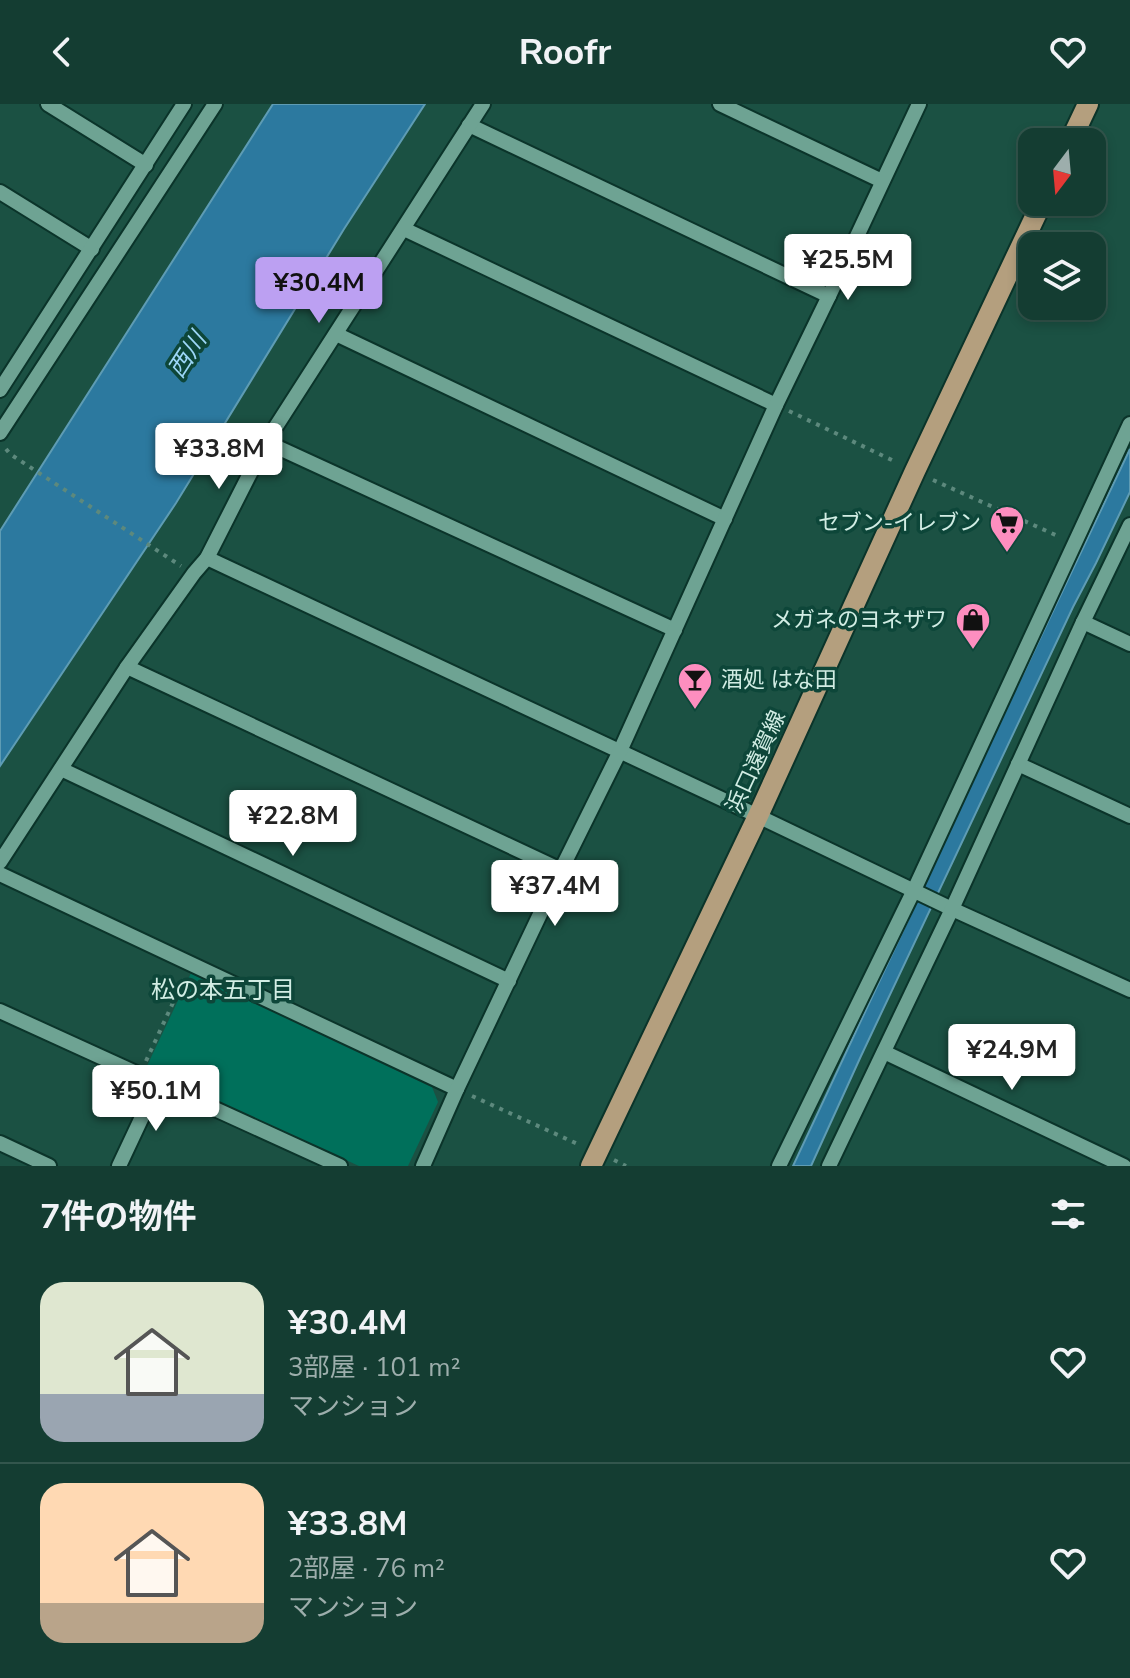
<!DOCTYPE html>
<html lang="ja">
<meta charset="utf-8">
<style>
:root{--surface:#143d32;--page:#1d443a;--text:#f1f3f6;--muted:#9daeac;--line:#33564d;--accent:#bca0f2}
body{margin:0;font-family:"Nunito Sans","Noto Sans JP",sans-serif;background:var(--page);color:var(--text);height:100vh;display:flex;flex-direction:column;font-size:30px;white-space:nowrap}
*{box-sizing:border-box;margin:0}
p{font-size:26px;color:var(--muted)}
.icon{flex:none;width:44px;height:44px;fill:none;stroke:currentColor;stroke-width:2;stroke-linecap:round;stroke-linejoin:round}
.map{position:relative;height:1062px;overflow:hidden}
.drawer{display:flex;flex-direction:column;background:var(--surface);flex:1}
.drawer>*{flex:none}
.needle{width:52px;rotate:196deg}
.buttons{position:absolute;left:1018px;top:24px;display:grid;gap:16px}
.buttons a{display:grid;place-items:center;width:88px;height:88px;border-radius:16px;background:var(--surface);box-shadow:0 4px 12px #0003,0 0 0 2px var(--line);font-size:40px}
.price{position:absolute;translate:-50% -68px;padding:0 18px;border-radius:8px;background:#fff;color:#222;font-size:26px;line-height:52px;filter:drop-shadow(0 2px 4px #0008)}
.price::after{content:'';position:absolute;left:50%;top:48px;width:24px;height:18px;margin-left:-12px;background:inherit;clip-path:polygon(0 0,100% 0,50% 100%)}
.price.selected{background:var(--accent);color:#111}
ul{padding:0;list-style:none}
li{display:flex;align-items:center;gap:24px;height:200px;padding:0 40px}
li+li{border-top:2px solid var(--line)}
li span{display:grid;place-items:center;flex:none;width:224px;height:160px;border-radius:24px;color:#555}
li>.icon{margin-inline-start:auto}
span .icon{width:96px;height:96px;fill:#fffc;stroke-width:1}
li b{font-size:34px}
h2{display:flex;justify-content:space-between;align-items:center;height:96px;padding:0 40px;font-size:34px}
header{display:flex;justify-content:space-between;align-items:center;height:104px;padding:0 40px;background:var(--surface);font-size:36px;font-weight:700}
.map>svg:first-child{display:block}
.green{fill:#00705b}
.water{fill:#2c799f;stroke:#5e9cb4;stroke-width:2}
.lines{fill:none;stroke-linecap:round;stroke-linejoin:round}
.minor-casing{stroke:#0b342a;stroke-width:18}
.major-casing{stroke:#0b342a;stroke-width:24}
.path{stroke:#5d897d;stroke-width:4;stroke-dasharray:4 6;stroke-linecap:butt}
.minor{stroke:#6ea393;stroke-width:14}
.major{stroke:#b49f7e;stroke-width:20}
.labels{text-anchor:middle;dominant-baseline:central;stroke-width:7;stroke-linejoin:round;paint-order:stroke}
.poi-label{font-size:22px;fill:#d2ede4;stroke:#0d4639;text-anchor:end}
.street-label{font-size:22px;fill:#d2ede4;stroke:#0d4639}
.water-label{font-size:24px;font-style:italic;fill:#9cd6f7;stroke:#0d4639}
.neighbourhood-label{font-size:24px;fill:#d2ede4;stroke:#0d4639}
</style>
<header><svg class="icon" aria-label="back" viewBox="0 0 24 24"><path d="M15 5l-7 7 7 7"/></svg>Roofr<svg class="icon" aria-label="heart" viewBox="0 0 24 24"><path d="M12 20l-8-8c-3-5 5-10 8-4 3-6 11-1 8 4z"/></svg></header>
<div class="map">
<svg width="1130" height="1062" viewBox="0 0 1130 1062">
<rect width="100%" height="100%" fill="#1b5143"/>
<!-- green -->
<path class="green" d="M 191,869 L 432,983 L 438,998 L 408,1062 L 359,1062 L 146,964 Z"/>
<!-- water -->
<g class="water">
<path d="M 273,0 L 425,0 L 344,125 L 176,399 L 0,662 L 0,427 Z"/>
<path d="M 1130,345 L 1130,388 L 1096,459 L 1073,503 L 861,952 L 811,1062 L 793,1062 L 937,754 L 992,629 L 1024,568 Z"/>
</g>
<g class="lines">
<defs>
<g id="minor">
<path d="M 48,0 L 146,61"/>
<path d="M 720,0 L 882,77"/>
<path d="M 469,21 L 829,192"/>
<path d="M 0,88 L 92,145"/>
<path d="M 404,125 L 776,301"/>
<path d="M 336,230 L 725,415"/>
<path d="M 0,286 L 184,0"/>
<path d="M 0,329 L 215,0"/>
<path d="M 266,338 L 675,526"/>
<path d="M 207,454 L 758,712 L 952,805 L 1130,886"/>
<path d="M 1083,518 L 1130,540"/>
<path d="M 127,563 L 561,766"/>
<path d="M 1018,660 L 1130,712"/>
<path d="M 61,665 L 509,877"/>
<path d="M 0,758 L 127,563 L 194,469 L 207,454 L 266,338 L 483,0"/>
<path d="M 0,770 L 457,985"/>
<path d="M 0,907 L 340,1062"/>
<path d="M 884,948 L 1124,1062"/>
<path d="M 0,1039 L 49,1062"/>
<path d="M 119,1062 L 158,979"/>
<path d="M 423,1062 L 457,985 L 561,766 L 620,647 L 776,301 L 829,192 L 919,0"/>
<path d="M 779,1062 L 914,786 L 1130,320"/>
<path d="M 829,1062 L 952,805 L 1083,518 L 1130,421"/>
</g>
<g id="major">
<path d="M 1070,38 L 1088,0"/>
<path d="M 591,1062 L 758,712 L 915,367 L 1042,98"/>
</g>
</defs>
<!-- minor casing -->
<use href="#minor" class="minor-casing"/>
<!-- major casing -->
<use href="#major" class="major-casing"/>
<!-- path -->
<g class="path">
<path d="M 789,307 L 896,358"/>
<path d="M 6,345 L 10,350 L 181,462"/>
<path d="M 933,376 L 1060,433"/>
<path d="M 146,957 L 184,875"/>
<path d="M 472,992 L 580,1041"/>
<path d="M 614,1056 L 626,1062"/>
</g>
<!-- minor -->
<use href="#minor" class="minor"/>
<!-- major -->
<use href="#major" class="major"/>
</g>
<!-- icons -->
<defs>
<symbol id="supermarket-pin" viewBox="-11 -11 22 30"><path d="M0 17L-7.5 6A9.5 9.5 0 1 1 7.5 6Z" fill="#fd8ebf" stroke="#0d4639"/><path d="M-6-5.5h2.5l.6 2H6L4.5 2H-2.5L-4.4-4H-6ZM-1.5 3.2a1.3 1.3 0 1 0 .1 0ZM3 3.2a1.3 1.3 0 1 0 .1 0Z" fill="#111"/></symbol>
<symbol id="shop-pin" viewBox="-11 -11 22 30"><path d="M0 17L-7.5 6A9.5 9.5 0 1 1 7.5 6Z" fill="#fd8ebf" stroke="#0d4639"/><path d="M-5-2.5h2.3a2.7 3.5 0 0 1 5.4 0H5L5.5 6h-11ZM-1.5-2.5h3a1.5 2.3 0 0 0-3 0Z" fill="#111"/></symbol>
<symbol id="bar-pin" viewBox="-11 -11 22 30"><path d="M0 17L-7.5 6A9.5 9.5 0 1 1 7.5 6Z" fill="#fd8ebf" stroke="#0d4639"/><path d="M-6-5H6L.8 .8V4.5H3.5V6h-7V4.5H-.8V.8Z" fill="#111"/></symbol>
</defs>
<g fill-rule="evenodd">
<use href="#supermarket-pin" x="987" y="399" width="40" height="54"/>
<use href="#shop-pin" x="953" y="496" width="40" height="54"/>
<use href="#bar-pin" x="675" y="556" width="40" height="54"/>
</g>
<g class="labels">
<!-- poi labels -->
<g class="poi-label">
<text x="981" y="419">セブン-イレブン</text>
<text x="947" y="516">メガネのヨネザワ</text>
<text x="721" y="576" text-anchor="start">酒処 はな田</text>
</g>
<!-- street labels -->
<g class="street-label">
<text transform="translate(756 658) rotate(-65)">浜口遠賀線</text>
</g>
<!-- water labels -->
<g class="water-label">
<text transform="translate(187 251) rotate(-57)">西川</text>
</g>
<!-- neighbourhood labels -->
<g class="neighbourhood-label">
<text x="223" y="886">松の本五丁目</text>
</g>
</g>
</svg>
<div class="buttons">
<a><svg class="needle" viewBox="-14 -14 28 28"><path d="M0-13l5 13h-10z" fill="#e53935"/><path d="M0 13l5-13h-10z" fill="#9daeac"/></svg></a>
<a><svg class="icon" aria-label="layers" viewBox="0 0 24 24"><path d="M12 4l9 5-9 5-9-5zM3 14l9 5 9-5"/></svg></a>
</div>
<b class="price" style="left:848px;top:198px">¥25.5M</b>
<b class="price selected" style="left:319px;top:221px">¥30.4M</b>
<b class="price" style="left:219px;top:387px">¥33.8M</b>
<b class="price" style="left:293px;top:754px">¥22.8M</b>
<b class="price" style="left:555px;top:824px">¥37.4M</b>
<b class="price" style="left:1012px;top:988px">¥24.9M</b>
<b class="price" style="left:156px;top:1029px">¥50.1M</b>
</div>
<section class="drawer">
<h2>7件の物件<svg class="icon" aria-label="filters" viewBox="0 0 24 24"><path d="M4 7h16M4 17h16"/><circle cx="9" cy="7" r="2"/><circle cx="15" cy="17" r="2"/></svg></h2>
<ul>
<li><span style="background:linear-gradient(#dfe7d0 70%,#9aa5b1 0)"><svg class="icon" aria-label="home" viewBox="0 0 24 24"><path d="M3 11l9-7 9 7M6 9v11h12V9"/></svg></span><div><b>¥30.4M</b><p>3部屋 · 101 m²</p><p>マンション</p></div><svg class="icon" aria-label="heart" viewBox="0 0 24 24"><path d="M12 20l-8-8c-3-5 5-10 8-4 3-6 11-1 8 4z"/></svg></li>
<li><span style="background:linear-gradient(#ffd9b3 75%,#b9a48a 0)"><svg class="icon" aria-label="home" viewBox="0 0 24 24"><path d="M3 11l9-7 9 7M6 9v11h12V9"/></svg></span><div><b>¥33.8M</b><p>2部屋 · 76 m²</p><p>マンション</p></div><svg class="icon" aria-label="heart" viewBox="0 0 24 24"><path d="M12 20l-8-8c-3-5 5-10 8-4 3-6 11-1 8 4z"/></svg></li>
</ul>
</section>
